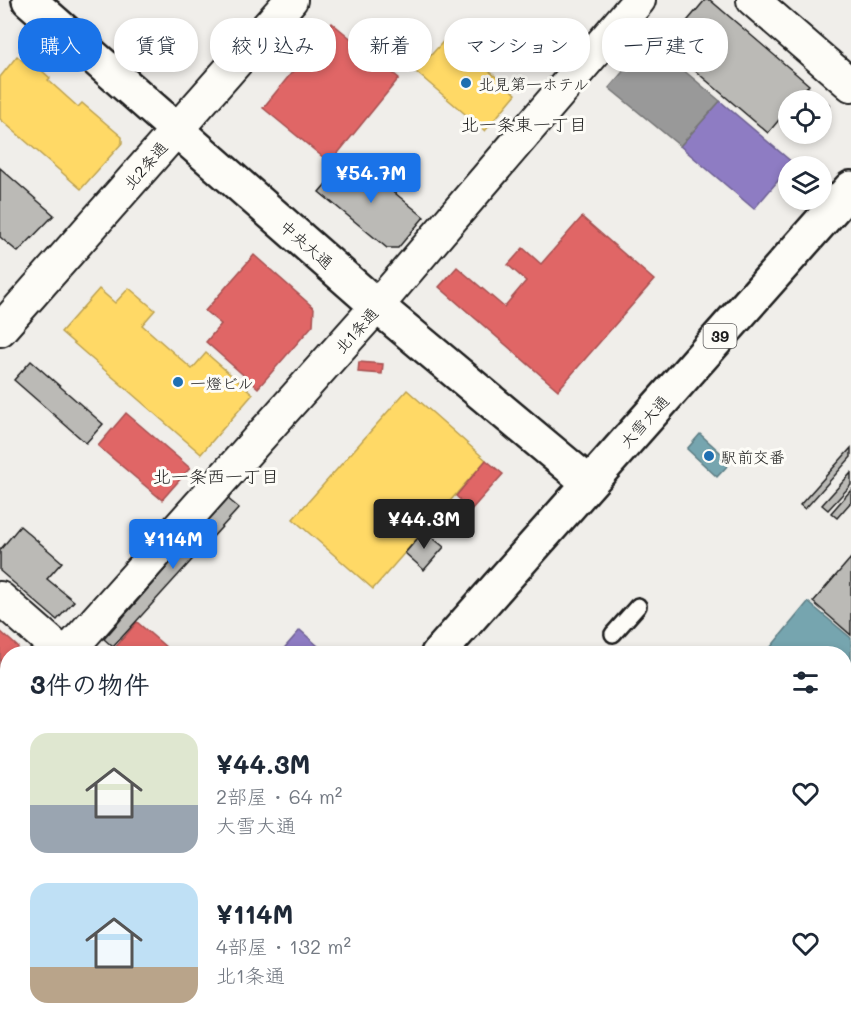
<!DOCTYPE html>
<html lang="ja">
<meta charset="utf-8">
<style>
:root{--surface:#fff;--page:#f2f2f3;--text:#1f2937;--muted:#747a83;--accent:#1a73e8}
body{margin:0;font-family:Mali,"Klee One",sans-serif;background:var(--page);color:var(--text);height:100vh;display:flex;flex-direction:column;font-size:22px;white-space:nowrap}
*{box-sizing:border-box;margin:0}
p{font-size:20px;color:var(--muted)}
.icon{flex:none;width:33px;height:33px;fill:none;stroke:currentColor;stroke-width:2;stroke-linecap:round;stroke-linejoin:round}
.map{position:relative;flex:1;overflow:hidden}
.drawer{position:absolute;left:0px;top:646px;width:852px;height:386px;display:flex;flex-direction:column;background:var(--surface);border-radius:24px 24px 0 0;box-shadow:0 3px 9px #0003}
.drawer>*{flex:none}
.guide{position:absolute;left:18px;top:18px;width:816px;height:54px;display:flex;gap:12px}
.controls{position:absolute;left:778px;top:90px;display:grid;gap:12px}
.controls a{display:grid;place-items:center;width:54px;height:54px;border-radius:50%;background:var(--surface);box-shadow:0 3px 9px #0003;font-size:30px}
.price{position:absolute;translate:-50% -51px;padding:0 14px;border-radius:6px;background:var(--accent);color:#fff;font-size:20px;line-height:39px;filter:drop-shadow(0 2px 3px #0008)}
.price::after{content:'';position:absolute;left:50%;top:36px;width:18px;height:14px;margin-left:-9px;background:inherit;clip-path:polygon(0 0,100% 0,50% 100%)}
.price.selected{background:#222;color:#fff}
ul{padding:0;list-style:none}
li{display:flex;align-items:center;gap:18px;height:150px;padding:0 30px}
li span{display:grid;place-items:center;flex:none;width:168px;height:120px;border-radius:18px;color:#555}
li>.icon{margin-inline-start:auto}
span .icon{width:72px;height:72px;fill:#fffc;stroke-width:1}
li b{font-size:26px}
h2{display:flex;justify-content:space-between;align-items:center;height:72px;padding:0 30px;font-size:26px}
.tag{padding:0 21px;border-radius:24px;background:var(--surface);box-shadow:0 3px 9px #0003;font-size:21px;line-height:54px}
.tag.selected{background:var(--accent);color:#fff}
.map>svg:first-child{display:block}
.built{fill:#e0deda}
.homes{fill:#ffd966;stroke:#bba050;stroke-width:1.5}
.shops{fill:#e06666;stroke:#a55050;stroke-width:1.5}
.offices{fill:#8e7cc3;stroke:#6c5f91;stroke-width:1.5}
.schools{fill:#6fa8dc;stroke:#567ea2;stroke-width:1.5}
.public{fill:#76a5af;stroke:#5b7c83;stroke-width:1.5}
.industry{fill:#999;stroke:#747474;stroke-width:1.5}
.building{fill:#bbbab6;stroke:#1c1c1c;stroke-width:1.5}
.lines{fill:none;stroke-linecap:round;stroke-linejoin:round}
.service-casing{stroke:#1c1c1c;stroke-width:20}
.minor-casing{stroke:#1c1c1c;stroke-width:36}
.tertiary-casing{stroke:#1c1c1c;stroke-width:38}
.trunk-casing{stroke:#1c1c1c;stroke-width:38}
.service{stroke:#fdfcf7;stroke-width:15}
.minor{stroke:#fdfcf7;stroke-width:32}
.tertiary{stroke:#fdfcf7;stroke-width:33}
.trunk{stroke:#fdfcf7;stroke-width:33}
.rail{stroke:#1c1c1c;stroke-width:4.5;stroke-dasharray:9 4.5;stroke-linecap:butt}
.poi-dot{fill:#1f6fb2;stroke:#fdfcf7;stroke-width:2}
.labels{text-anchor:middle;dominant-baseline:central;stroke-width:6;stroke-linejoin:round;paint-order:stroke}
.shield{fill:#fdfcf7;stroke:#605f5e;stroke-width:1.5}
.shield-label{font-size:15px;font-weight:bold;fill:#1c1c1c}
.poi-label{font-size:16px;fill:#1c1c1c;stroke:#fdfcf7;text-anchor:start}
.street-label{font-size:16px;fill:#1c1c1c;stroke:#fdfcf7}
.neighbourhood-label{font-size:18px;fill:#1c1c1c;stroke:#fdfcf7}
</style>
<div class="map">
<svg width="851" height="1031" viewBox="0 0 851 1031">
<rect width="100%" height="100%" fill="#f0eeea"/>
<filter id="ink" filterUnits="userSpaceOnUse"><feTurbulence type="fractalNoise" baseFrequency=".0167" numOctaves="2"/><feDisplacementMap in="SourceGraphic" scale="12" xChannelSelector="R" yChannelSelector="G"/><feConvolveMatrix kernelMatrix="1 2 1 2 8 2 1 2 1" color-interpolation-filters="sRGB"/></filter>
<g filter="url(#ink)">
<!-- built -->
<g class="built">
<path d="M 851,680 L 851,919 L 845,927 L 844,687 Z"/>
<path d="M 562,1024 L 760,1024 L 760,1025 L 755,1031 L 555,1031 Z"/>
</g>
<!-- homes -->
<g class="homes">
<path d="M 448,36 L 516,94 L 485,131 L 416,72 Z"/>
<path d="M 17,56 L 27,65 L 31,61 L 50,78 L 48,80 L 78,107 L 82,103 L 122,137 L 122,143 L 81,189 L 0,119 L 0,77 Z"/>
<path d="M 129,288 L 155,310 L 142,325 L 192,369 L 206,353 L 253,394 L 201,454 L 61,332 L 99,289 L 115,303 Z"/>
<path d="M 407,390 L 486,460 L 373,589 L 293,519 Z"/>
</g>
<!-- shops -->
<g class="shops">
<path d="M 332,23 L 399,78 L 330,163 L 263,108 Z"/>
<path d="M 582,217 L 654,280 L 558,390 L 439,287 L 457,267 L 504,307 L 526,281 L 508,265 L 523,248 L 541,264 Z"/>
<path d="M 254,255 L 314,308 L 313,325 L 258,388 L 206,342 L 221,324 L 205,311 Z"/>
<path d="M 359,362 L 383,364 L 382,374 L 358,372 Z"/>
<path d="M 126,413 L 190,468 L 162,500 L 98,446 Z"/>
<path d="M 486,460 L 503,474 L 471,510 L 456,496 Z"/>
<path d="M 137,622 L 174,654 L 113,654 L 114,649 Z"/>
<path d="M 0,631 L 18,647 L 18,654 L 8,654 L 8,680 L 0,689 Z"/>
<path d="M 0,965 L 8,972 L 8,1024 L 44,1024 L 38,1031 L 5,1031 L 0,1026 Z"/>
<path d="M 206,1024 L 421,1024 L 428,1031 L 200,1031 Z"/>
</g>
<!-- offices -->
<g class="offices">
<path d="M 720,101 L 793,163 L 754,209 L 680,146 Z"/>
<path d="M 300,630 L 327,654 L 279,654 Z"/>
</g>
<!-- schools -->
<path class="schools" d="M 851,947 L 851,1031 L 776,1031 L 782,1024 L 844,1024 L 844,954 Z"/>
<!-- public -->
<g class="public">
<path d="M 700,434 L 731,462 L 717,477 L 687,449 Z"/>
<path d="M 808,602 L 851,638 L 851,680 L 844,688 L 844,654 L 765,654 Z"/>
</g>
<!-- industry -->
<g class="industry">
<path d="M 649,41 L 720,101 L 680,146 L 609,88 Z"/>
<path d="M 851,681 L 851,714 L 844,722 L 844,689 Z"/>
<path d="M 851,788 L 851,819 L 844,814 L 844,796 Z"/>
</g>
<!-- building -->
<g class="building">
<path d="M 705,0 L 710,0 L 809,85 L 795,100 L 789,100 L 789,108 L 768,133 L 666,46 Z"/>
<path d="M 807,87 L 830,105 L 822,114 L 822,100 L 795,100 Z"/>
<path d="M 350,156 L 424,217 L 398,248 L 387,248 L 319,192 Z"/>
<path d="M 0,168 L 54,215 L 18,252 L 0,237 Z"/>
<path d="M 31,361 L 103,424 L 86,443 L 14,380 Z"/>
<path d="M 851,448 L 851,457 L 805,509 L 800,505 Z"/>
<path d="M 851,473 L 851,485 L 828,510 L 822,505 Z"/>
<path d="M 851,490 L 851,502 L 837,518 L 831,513 Z"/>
<path d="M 227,498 L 239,508 L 113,647 L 104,639 Z"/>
<path d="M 20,526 L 62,562 L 47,579 L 74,601 L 57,620 L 0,571 L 0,550 Z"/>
<path d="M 424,531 L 444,547 L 424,570 L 405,553 Z"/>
<path d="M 851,558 L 851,635 L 813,602 Z"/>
<path d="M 8,680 L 8,695 L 0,704 L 0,689 Z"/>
<path d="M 8,750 L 8,768 L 0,776 L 0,758 Z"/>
<path d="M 7,769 L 8,770 L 8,798 L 0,791 L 0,777 Z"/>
<path d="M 0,794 L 8,801 L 8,834 L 0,827 Z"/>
<path d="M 0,831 L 8,838 L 8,896 L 0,889 Z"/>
</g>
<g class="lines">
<defs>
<path id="service" d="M 613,634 L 638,606"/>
<g id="minor">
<path d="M 753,0 L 851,85"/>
<path d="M 0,330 L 291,0"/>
<path d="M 0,598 L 64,654"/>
<path d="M 66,654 L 377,306 L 639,0"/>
<path d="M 0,732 L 8,723"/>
</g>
<path id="tertiary" d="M 29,0 L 377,306 L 589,483"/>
<g id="trunk">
<path d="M 438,654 L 851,188"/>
<path d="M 103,1031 L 109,1024"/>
</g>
</defs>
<!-- service casing -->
<use href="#service" class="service-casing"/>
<!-- minor casing -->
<use href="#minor" class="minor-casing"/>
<!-- tertiary casing -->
<use href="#tertiary" class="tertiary-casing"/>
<!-- trunk casing -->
<use href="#trunk" class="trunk-casing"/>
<!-- service -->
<use href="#service" class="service"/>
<!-- minor -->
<use href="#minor" class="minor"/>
<!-- tertiary -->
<use href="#tertiary" class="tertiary"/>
<!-- trunk -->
<use href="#trunk" class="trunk"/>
<!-- rail -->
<g class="rail">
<path d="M 844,745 L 851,738"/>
<path d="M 594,1031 L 599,1024"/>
</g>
</g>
</g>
<!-- markers -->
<g class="poi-dot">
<circle cx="466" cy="83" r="6"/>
<circle cx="178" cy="382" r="6"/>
<circle cx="709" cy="456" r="6"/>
</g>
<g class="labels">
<!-- shield labels -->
<rect class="shield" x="703.5" y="324" width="33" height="24" rx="4.5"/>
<g class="shield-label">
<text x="720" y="336">39</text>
</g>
<!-- poi labels -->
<g class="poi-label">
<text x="478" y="83">北見第一ホテル</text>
<text x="190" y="382">一燈ビル</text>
<text x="721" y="456">駅前交番</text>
</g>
<!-- street labels -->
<g class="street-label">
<text transform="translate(145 165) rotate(-49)">北2条通</text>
<text transform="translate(307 244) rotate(41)">中央大通</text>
<text transform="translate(356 330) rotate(-48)">北1条通</text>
<text transform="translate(644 421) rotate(-48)">大雪大通</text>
</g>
<!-- neighbourhood labels -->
<g class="neighbourhood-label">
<text x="524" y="124">北一条東一丁目</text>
<text x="216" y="476">北一条西一丁目</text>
</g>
</g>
</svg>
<div class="controls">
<a><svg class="icon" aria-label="locate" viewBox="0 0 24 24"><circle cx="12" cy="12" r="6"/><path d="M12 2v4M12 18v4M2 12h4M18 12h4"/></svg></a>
<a><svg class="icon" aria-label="layers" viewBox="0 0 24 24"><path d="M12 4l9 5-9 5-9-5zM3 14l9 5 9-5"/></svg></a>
</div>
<b class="price" style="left:371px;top:204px">¥54.7M</b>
<b class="price selected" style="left:424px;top:550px">¥44.3M</b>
<b class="price" style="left:173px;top:570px">¥114M</b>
<div class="guide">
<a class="tag selected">購入</a>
<a class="tag">賃貸</a>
<a class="tag">絞り込み</a>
<a class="tag">新着</a>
<a class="tag">マンション</a>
<a class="tag">一戸建て</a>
</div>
<section class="drawer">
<h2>3件の物件<svg class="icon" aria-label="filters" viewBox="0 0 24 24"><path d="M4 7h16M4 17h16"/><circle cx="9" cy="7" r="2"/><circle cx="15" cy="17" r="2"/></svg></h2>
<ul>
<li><span style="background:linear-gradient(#dfe7d0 60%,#9aa5b1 0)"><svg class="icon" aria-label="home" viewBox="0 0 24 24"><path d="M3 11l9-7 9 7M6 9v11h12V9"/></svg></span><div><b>¥44.3M</b><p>2部屋 · 64 m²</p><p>大雪大通</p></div><svg class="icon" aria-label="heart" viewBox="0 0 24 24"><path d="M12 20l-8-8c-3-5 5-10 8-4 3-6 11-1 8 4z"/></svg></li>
<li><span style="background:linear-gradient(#bfe0f5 70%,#b9a48a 0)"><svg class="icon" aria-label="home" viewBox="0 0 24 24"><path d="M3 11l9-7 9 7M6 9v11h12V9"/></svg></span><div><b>¥114M</b><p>4部屋 · 132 m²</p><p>北1条通</p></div><svg class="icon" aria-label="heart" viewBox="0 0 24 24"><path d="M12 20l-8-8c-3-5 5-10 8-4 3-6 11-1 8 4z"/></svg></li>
</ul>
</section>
</div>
